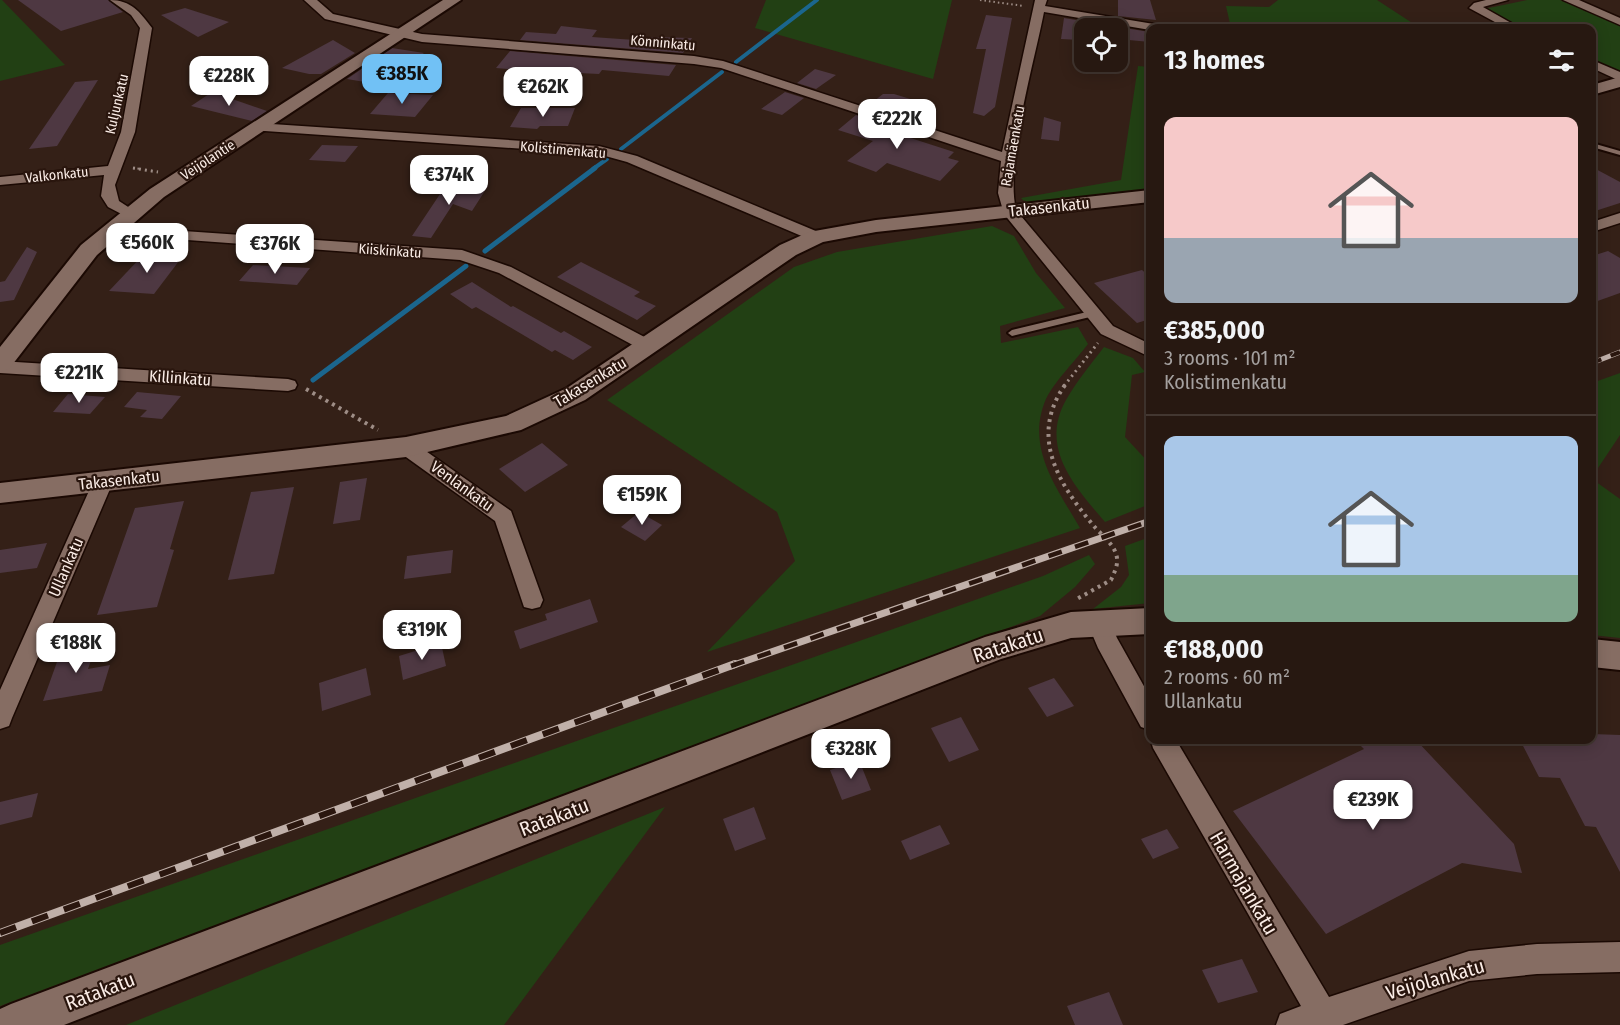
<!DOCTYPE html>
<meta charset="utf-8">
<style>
:root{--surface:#271811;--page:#2f211a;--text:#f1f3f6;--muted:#a4a09f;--line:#433731;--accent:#71c1f5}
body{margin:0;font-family:"Fira Sans Condensed",sans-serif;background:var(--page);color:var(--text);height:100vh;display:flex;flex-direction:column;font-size:22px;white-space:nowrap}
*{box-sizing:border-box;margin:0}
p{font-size:20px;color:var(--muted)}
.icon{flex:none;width:33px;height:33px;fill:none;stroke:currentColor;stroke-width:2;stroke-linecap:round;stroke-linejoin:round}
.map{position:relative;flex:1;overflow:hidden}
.details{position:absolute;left:1146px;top:24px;width:450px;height:720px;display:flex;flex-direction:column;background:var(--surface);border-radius:12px;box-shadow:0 3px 15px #0003,0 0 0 2px var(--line)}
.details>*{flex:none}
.buttons{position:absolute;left:1074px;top:18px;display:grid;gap:12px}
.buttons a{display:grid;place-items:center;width:54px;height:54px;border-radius:12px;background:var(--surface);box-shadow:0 3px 15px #0003,0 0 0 2px var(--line);font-size:30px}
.price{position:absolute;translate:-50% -51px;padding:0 14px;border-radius:12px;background:#fff;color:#222;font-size:20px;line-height:39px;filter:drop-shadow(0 2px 3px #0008)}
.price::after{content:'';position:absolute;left:50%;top:36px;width:18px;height:14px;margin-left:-9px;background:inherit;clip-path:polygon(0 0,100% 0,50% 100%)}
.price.active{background:var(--accent);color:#111}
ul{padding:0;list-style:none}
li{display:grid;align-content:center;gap:12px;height:318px;padding:0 18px}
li+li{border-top:2px solid var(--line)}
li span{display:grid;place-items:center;height:186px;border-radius:12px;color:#555}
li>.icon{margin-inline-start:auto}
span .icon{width:108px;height:108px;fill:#fffc;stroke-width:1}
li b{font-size:26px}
h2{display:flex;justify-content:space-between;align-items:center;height:72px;padding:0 18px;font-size:26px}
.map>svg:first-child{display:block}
.green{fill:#224014}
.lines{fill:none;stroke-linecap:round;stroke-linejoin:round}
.stream-far1{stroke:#1b668e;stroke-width:4}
.stream{stroke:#1b668e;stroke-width:5}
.building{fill:#4e3842}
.lane-casing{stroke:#1b0903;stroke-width:4}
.street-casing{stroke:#1b0903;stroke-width:3}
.secondary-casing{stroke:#1b0903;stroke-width:4}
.path-far2{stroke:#9e8d86;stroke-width:2;stroke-dasharray:1.5 3;stroke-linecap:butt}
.path-far1{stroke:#9e8d86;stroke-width:3;stroke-dasharray:2 4;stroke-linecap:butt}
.path{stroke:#9e8d86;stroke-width:4;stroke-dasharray:3 4.5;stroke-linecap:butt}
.lane{fill:#866d63;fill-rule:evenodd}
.street{fill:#866d63;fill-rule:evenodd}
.secondary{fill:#866d63;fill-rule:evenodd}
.rail-far2-casing{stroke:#c0b0a9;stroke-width:5}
.rail-far1-casing{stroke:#c0b0a9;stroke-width:7}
.rail-casing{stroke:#c0b0a9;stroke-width:8}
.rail-far2{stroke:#2a160e;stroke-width:4;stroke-dasharray:10;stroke-linecap:butt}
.rail-far1{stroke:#2a160e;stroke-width:4.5;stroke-dasharray:14;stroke-linecap:butt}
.rail{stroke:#2a160e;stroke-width:6;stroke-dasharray:17;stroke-linecap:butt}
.labels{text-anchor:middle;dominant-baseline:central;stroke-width:4.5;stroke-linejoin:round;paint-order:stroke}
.far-street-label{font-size:14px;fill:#faece6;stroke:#2a160e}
.street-label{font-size:16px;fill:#faece6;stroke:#2a160e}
.near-street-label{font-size:20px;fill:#faece6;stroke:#2a160e}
</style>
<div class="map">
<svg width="1620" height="1025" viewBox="0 0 1620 1025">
<rect width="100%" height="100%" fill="#342017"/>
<!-- green -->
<g class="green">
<path d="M 0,0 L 2,0 L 65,65 L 0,81 Z"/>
<path d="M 766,0 L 952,0 L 933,79 L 755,28 Z"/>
<path d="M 1278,0 L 1377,0 L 1420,28 L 1231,28 L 1226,6 L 1269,7 Z"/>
<path d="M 1527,0 L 1560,0 L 1620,26 L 1620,73 L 1592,59 L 1592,28 L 1525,28 L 1484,9 Z"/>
<path d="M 1138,66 L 1150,67 L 1150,190 L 1025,202 L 1021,198 L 1121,180 Z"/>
<path d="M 992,226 L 1014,236 L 1036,273 L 1065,308 L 1000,326 L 1001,343 L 1078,327 L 1088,344 C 1076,360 1054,382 1046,399 C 1025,447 1057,488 1080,528 L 707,652 L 795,561 L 777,512 L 607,400 L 794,267 L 837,252 Z"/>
<path d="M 1104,347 L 1133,358 L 1145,372 L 1132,375 L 1125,437 L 1150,464 L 1150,504 L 1105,522 C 1075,487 1039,448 1066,400 C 1077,381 1091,364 1104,347 Z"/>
<path d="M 1620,373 L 1620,435 L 1592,477 L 1592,383 Z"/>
<path d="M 1592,479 L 1620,499 L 1620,638 L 1592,635 Z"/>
<path d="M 1150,537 L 1150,603 L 1093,609 L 1121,587 L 1129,575 L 1125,546 Z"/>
<path d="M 1089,555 L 1095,564 L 1075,587 L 1040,616 L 0,1006 L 0,945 L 1043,576 Z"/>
<path d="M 665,807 L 504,1025 L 126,1025 Z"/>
</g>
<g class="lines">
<!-- stream-far1 -->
<g class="stream-far1">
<path d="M 736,62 L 817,0"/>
<path d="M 621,149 L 722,72"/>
<path d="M 593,169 L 607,159"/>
</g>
<!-- stream -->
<g class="stream">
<path d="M 485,251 L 595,168"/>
<path d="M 313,380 L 466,266"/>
</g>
</g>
<!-- building -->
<g class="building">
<path d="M 18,0 L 108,0 L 123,12 L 61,31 Z"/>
<path d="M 1118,0 L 1150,0 L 1156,20 L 1118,16 Z"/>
<path d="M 185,8 L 229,22 L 198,37 L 161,15 Z"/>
<path d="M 986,15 L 1012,18 L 995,107 L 984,116 L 973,113 L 986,49 L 976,49 Z"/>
<path d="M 1064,18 L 1082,21 L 1080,40 L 1061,39 Z"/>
<path d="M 561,26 L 597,30 L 592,37 L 635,40 L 647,40 L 649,37 L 692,38 L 683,53 L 520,40 L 526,32 L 556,34 Z"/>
<path d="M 1118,27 L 1150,32 L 1150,42 L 1118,39 Z"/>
<path d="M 333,40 L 355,53 L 321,74 L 309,74 L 282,68 Z"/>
<path d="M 392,48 L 424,53 L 382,85 L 347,79 Z"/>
<path d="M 510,51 L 676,65 L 669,76 L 602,70 L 599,74 L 559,72 L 558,74 L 496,68 Z"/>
<path d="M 815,69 L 836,75 L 816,89 L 797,83 Z"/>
<path d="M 98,80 L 57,146 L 29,149 L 75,82 Z"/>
<path d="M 212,92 L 267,111 L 252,121 L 191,106 Z"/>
<path d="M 785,92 L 804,98 L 782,115 L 761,109 Z"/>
<path d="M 388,93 L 433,95 L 415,117 L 370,114 Z"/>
<path d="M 883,94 L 894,94 L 930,105 L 911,120 L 868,106 Z"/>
<path d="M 521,108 L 575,108 L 568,126 L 540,126 L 537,129 L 510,127 Z"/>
<path d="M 856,115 L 900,130 L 895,133 L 954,152 L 948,158 L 959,161 L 940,181 L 887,163 L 876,172 L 847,161 L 873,141 L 838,130 Z"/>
<path d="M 1044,117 L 1061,122 L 1059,141 L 1041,139 Z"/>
<path d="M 322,145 L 358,146 L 345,162 L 309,160 Z"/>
<path d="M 1592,167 L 1620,182 L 1620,203 L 1592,212 Z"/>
<path d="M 448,182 L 460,189 L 464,184 L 488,186 L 472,211 L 453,204 L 431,238 L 412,236 Z"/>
<path d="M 27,247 L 37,252 L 14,300 L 0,302 L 0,282 L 5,281 Z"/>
<path d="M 1608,251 L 1620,258 L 1620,293 L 1592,303 L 1592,256 Z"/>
<path d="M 144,254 L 182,257 L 154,294 L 109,291 Z"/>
<path d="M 581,262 L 640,292 L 634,296 L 656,306 L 637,320 L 557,277 Z"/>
<path d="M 253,265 L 310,268 L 297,285 L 239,281 Z"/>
<path d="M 1142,270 L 1150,277 L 1150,319 L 1137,323 L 1094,283 Z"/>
<path d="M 472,282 L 511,307 L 513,306 L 561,333 L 564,331 L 592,347 L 573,360 L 555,350 L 552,352 L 476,307 L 472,309 L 450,294 Z"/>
<path d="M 137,392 L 181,396 L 162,419 L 140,417 L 147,410 L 124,407 Z"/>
<path d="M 68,394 L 105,397 L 90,414 L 53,412 Z"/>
<path d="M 542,443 L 568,465 L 525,492 L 499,469 Z"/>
<path d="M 367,478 L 360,520 L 333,524 L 340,482 Z"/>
<path d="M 294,487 L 274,574 L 228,580 L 251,492 Z"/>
<path d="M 184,501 L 170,549 L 174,550 L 157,607 L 97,615 L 135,508 Z"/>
<path d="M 639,512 L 662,525 L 645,541 L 621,527 Z"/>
<path d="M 47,543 L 37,568 L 0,573 L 0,550 Z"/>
<path d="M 453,550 L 451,573 L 404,579 L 407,556 Z"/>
<path d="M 590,599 L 598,622 L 520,649 L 514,631 L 547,620 L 545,614 Z"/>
<path d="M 97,643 L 88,669 L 110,665 L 102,691 L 43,701 L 62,648 Z"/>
<path d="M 441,643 L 446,666 L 403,680 L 399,656 Z"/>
<path d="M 366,668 L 371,695 L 322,711 L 319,683 Z"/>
<path d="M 1054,678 L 1074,706 L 1047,717 L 1028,688 Z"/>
<path d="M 961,717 L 979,750 L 949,762 L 931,728 Z"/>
<path d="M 1592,734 L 1620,735 L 1620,872 L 1596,827 L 1585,826 L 1560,778 L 1539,777 L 1520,740 L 1592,740 Z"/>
<path d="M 1355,740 L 1416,740 L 1514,844 L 1522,873 L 1462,863 L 1326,934 L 1233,811 L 1364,749 Z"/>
<path d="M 859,760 L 871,790 L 842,800 L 830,770 Z"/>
<path d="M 38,793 L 32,817 L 0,825 L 0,802 Z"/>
<path d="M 754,807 L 766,839 L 735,851 L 723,819 Z"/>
<path d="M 940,825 L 950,844 L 910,860 L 901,841 Z"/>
<path d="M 1167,829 L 1179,848 L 1153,859 L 1141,839 Z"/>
<path d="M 1242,959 L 1258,992 L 1218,1003 L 1202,970 Z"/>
<path d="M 1109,992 L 1123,1025 L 1075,1025 L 1067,1006 Z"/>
</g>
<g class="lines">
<defs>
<g id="lane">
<path d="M 1592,143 L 1620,151 L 1620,155 L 1592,147 Z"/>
<path d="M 1091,311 L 1094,312 L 1094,316 L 1012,336 L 1008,333 L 1012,330 Z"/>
</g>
<g id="street">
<path d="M 110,0 C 131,0 140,12 152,28 L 135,132 L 115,185 L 119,201 L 139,214 L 131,219 L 108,207 L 101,196 L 104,175 L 0,185 L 0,177 L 108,166 L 121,132 L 140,28 L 131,15 Z"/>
<path d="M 304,0 L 317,0 L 333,14 L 422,34 L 694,56 L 723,61 L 1002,152 L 1035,0 L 1047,0 L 1045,6 L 1166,26 L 1168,28 L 1150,30 L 1044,12 C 1034,64 1005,162 1016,210 L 1113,326 L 1150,344 L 1150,357 L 1101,334 L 1004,214 L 998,193 L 1001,161 L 721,68 L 694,64 L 422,42 L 325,19 Z"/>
<path d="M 1486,0 L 1508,0 L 1483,7 L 1520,28 L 1506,28 L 1469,8 L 1474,3 Z"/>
<path d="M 1563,0 L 1579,0 L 1620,18 L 1620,25 Z"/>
<path d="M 1592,60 L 1620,72 L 1620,81 L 1592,68 Z"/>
<path d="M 257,123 L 599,146 L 637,156 L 823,234 L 825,237 L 823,240 L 811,240 L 627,162 L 598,154 L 252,130 L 252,124 Z"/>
<path d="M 1620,213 L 1620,223 L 1592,232 L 1592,222 Z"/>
<path d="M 111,226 L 462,250 L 511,267 L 654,342 L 657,346 L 654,350 L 642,350 L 499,273 L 460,260 L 105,234 L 103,231 L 105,228 Z"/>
<path d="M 0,361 L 288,379 L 295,381 L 297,385 L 295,389 L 288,391 L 0,373 Z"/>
<path d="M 406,440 L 413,442 L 511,511 L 543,600 L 540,607 L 532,609 L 524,607 L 495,521 L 399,452 L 396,447 L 399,442 Z"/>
<path d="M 103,475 L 110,477 L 113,482 L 12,718 L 9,726 L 0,729 L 0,690 L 93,482 L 96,477 Z"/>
<path d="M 1099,612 L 1107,615 L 1117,638 L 1150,697 L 1150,730 L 1141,727 L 1098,648 L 1087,622 L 1091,615 Z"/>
<path d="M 1150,737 L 1176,740 L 1329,997 L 1469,951 L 1537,944 L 1620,942 L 1620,972 L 1537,974 L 1469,981 L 1343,1025 L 1276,1025 L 1280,1014 L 1301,1006 L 1153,748 Z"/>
</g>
<g id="secondary">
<path d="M 443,0 L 461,0 L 164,197 L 97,255 L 9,369 L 0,371 L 0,347 L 81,245 L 150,189 Z"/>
<path d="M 1620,77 L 1620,87 L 1592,95 L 1592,85 Z"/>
<path d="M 1150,190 L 1150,202 L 876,232 L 823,242 L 796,255 L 585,400 L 521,430 L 406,457 L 0,503 L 0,483 L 406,437 L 506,416 L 567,388 L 780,245 L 809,232 L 876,220 Z"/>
<path d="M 1150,608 L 1150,634 L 1071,638 L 1001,659 L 64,1025 L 0,1025 L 0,1009 L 11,1004 L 985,637 L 1071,612 Z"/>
<path d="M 1592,639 L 1620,642 L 1620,670 L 1592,667 Z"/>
</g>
</defs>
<!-- lane casing -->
<use href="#lane" class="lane-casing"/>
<!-- street casing -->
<use href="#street" class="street-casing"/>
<!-- secondary casing -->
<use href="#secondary" class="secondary-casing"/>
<!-- path-far2 -->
<g class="path-far2">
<path d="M 980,0 L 1024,6"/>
<path d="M 133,168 L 141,169"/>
</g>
<!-- path-far1 -->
<g class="path-far1">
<path d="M 133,168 L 158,172"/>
<path d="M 1064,386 L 1098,343"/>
</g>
<!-- path -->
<g class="path">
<path d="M 1065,385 C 1029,436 1058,483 1093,525 C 1101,535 1115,544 1117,558 C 1118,566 1114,573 1111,580 L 1075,600"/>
<path d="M 306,389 L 378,430"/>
</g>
<!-- lane -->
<use href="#lane" class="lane"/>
<!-- street -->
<use href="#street" class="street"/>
<!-- secondary -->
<use href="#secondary" class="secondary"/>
<defs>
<path id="rail-far2" d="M 1592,363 L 1620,352"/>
<path id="rail-far1" d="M 731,666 L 1150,521"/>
<path id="rail" d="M 0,933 L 735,664"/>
</defs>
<!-- rail-far2 casing -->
<use href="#rail-far2" class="rail-far2-casing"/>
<!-- rail-far1 casing -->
<use href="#rail-far1" class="rail-far1-casing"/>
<!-- rail casing -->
<use href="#rail" class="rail-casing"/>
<!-- rail-far2 -->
<use href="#rail-far2" class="rail-far2"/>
<!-- rail-far1 -->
<use href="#rail-far1" class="rail-far1"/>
<!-- rail -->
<use href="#rail" class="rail"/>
</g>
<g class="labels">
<!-- far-street labels -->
<g class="far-street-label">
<text transform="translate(663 43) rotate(5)">Könninkatu</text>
<text transform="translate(117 104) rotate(-77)">Kuljunkatu</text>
<text transform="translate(1013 146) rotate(-80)">Rajamäenkatu</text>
<text transform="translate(563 150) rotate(5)">Kolistimenkatu</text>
<text transform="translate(208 160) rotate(-33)">Veijolantie</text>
<text transform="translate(57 175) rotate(-6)">Valkonkatu</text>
<text transform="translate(390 251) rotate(4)">Kiiskinkatu</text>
</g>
<!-- street labels -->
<g class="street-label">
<text transform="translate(1049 207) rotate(-6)">Takasenkatu</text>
<text transform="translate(180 378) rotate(4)">Killinkatu</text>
<text transform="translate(590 382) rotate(-31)">Takasenkatu</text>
<text transform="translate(119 480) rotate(-6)">Takasenkatu</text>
<text transform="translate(462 486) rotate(36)">Venlankatu</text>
<text transform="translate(66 567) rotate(-66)">Ullankatu</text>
</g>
<!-- near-street labels -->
<g class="near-street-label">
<text transform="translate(1008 645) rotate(-18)">Ratakatu</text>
<text transform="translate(554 817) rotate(-21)">Ratakatu</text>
<text transform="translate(1244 883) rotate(60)">Harmajankatu</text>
<text transform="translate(1435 979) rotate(-16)">Veijolankatu</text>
<text transform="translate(100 991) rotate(-21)">Ratakatu</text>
</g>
</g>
</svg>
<div class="buttons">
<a><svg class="icon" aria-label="locate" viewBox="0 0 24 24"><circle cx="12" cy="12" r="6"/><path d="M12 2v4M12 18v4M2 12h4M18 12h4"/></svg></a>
</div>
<b class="price active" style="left:402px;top:105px">€385K</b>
<b class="price" style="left:229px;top:107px">€228K</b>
<b class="price" style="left:543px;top:118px">€262K</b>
<b class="price" style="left:897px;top:150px">€222K</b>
<b class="price" style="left:449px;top:206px">€374K</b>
<b class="price" style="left:147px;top:274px">€560K</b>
<b class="price" style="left:275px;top:275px">€376K</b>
<b class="price" style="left:79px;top:404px">€221K</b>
<b class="price" style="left:642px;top:526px">€159K</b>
<b class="price" style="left:422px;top:661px">€319K</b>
<b class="price" style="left:76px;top:674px">€188K</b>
<b class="price" style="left:851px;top:780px">€328K</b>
<b class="price" style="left:1373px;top:831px">€239K</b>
<section class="details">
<h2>13 homes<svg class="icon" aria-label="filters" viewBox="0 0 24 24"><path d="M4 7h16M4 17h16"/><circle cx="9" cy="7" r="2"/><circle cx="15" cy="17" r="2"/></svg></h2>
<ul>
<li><span style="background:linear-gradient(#f6c9c9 65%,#9aa5b1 0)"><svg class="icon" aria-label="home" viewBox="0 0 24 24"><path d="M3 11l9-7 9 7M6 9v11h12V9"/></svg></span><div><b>€385,000</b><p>3 rooms · 101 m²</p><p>Kolistimenkatu</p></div></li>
<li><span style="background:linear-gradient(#a9c7e8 75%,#7fa58c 0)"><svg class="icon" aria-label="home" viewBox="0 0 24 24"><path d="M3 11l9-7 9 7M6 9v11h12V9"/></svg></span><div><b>€188,000</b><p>2 rooms · 60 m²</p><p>Ullankatu</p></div></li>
</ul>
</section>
</div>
